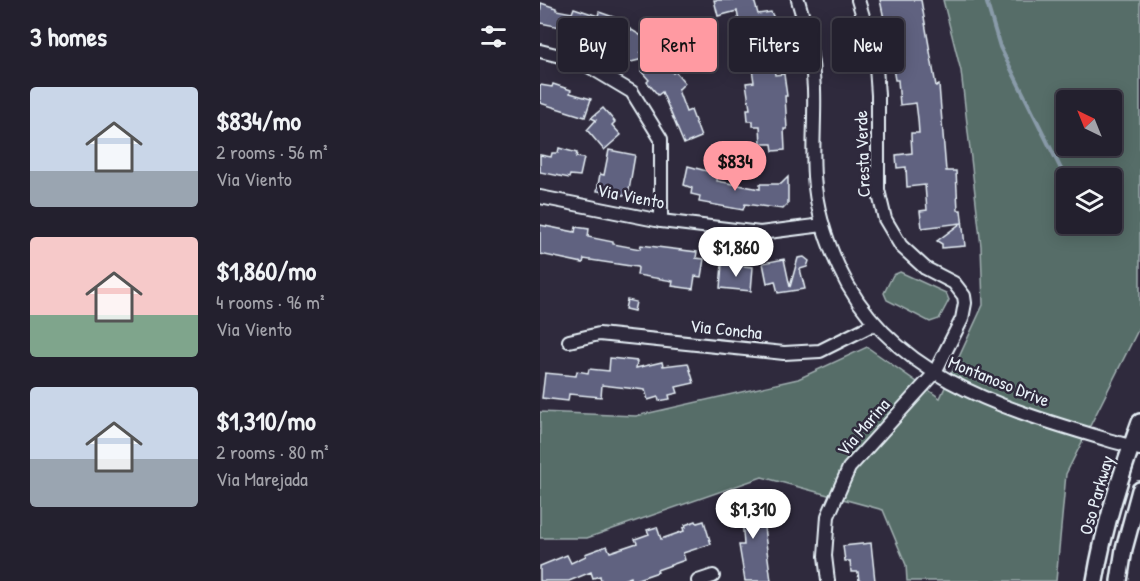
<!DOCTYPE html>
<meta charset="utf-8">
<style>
:root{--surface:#23202e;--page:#2f2d3a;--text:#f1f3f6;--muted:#a3a3aa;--line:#403e4a;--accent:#ff9aa2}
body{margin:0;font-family:"Patrick Hand",sans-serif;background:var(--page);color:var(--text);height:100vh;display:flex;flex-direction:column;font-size:22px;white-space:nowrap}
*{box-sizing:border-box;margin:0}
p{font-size:20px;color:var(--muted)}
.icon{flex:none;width:33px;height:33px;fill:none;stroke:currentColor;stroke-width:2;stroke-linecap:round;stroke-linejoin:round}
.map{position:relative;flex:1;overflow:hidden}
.drawer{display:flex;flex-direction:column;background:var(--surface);width:540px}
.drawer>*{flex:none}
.hud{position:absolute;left:18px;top:18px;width:492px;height:54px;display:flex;gap:12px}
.needle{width:39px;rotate:317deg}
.tools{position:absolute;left:516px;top:90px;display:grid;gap:12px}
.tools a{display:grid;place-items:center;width:66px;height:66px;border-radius:6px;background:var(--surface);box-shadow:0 3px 15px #0003,0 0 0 2px var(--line);font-size:30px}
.price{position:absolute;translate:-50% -51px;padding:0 14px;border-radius:21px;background:#fff;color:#222;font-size:20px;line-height:39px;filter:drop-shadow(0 2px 3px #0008)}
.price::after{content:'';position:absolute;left:50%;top:36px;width:18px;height:14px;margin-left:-9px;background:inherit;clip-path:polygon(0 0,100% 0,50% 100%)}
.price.active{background:var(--accent);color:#111}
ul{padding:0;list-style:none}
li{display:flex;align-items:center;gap:18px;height:150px;padding:0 30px}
li span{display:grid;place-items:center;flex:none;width:168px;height:120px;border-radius:6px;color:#555}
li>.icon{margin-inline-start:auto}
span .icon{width:72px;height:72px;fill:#fffc;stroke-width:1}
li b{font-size:26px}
h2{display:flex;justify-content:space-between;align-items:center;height:72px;padding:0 30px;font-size:26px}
.pill{padding:0 21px;border-radius:6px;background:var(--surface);box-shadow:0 3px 15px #0003,0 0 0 2px var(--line);font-size:21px;line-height:54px}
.pill.active{background:var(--accent);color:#111}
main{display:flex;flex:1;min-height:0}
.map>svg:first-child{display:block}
.green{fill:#576d68;stroke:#a0afb0;stroke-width:1.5;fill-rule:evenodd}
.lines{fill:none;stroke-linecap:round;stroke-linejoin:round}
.stream{stroke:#899ba9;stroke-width:4}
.building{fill:#616280;stroke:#e8f1f8;stroke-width:1.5}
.minor-casing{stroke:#e8f1f8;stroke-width:16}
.major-casing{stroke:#e8f1f8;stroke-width:20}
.minor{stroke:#2f2a3d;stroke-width:12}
.major{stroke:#2f2a3d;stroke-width:15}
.labels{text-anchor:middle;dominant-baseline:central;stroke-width:5;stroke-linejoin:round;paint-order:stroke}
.street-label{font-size:18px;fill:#e8f1f8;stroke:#2f2a3d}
</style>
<main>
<section class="drawer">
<h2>3 homes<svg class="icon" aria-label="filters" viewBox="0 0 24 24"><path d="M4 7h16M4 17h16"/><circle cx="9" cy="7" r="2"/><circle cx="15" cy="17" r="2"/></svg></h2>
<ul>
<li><span style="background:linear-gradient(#c9d6e8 70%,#9aa5b1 0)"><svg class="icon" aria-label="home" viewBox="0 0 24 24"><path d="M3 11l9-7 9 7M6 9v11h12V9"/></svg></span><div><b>$834/mo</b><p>2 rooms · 56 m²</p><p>Via Viento</p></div></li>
<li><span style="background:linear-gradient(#f6c9c9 65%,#7fa58c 0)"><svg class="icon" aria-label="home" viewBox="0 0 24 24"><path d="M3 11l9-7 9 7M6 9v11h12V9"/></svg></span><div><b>$1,860/mo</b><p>4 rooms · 96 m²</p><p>Via Viento</p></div></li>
<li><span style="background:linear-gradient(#c9d6e8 60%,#9aa5b1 0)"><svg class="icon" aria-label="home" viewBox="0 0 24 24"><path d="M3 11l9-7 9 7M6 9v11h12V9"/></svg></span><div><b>$1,310/mo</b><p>2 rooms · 80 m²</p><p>Via Marejada</p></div></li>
</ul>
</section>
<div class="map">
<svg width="600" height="581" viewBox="0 0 600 581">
<rect width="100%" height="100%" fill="#2f2a3d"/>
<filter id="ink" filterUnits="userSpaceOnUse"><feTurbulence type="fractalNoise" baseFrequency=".0167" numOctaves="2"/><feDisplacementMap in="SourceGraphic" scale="12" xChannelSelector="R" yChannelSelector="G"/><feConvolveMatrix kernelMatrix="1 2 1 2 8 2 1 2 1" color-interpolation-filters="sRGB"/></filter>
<g filter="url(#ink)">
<!-- green -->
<g class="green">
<path d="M 403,0 L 600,0 L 600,326 L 526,474 L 516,581 L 367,581 L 366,565 L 343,510 L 222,477 L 47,538 L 0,538 L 0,412 L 96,416 L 258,379 L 327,347 L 400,398 L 443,305 L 441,246 L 421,71 ZM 526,100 L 572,100 L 572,146 L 526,146 ZM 526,178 L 572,178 L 572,224 L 526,224 Z"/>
<path d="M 360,272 L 406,293 L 409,300 L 399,319 L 390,322 L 347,300 L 344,293 L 353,275 Z"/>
</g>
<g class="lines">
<!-- stream -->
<path class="stream" d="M 446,0 L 460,47 L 526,179"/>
</g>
<!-- building -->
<g class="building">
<path d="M 174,0 L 214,0 L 218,14 L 231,12 L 233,16 L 239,49 L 231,51 L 235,75 L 244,74 L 247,96 L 245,96 L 247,129 L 244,129 L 245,150 L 233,151 L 232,144 L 221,144 L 220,126 L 213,126 L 213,121 L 208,121 L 207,109 L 210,109 L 206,83 L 214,82 L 209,50 L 201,52 L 199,37 L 202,37 L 197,11 L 178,16 Z"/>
<path d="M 340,0 L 381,0 L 396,86 L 399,85 L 406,171 L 416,171 L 418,210 L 421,210 L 425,246 L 402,248 L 402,244 L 397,241 L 421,223 L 382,228 L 380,211 L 387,210 L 385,185 L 367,187 L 366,167 L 357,168 L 356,155 L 372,153 L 371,136 L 371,133 L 379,133 L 378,119 L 376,103 L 360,105 L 358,80 L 355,80 L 353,68 L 362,67 L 360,49 L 365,47 L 361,25 L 346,28 Z"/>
<path d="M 1,3 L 16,8 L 16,10 L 32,13 L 34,8 L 58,16 L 59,12 L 76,18 L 75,20 L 105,38 L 106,46 L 101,52 L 118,53 L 133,73 L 135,71 L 145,83 L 138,90 L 146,112 L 151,110 L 161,137 L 144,144 L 122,92 L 118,95 L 107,82 L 109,80 L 101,71 L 103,59 L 87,63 L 87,58 L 72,48 L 25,33 L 26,28 L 0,23 Z"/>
<path d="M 13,84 L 31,90 L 30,93 L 51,99 L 45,117 L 0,103 L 0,85 L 12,87 Z"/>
<path d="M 63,108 L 75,122 L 72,125 L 81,135 L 64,150 L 47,130 L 56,120 L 51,118 Z"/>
<path d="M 19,148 L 37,153 L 36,157 L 44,158 L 40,176 L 30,175 L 29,178 L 0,172 L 0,155 L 11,157 L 12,153 L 18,153 Z"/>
<path d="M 69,150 L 95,155 L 88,196 L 57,191 L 60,174 L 64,175 Z"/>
<path d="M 148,166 L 178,174 L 177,181 L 220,189 L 220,184 L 241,184 L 248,177 L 248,204 L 243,209 L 205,204 L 203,210 L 159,202 L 160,196 L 151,194 L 152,188 L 144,185 Z"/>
<path d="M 0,225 L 35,232 L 36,227 L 49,229 L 48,237 L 73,242 L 73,244 L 100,249 L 101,245 L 157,252 L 156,258 L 164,259 L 161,277 L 155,276 L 153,289 L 132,286 L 133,281 L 97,275 L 98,268 L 97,267 L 44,259 L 43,263 L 0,254 Z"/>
<path d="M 264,257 L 269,261 L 267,267 L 260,269 L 265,289 L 238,293 L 235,281 L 227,283 L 223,263 L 244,259 L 250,287 L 258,258 Z"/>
<path d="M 182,264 L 213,267 L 211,291 L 180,288 Z"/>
<path d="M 87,300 L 96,302 L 94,311 L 85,309 Z"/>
<path d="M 70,358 L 97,361 L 96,368 L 122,362 L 123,366 L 148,363 L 154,383 L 136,387 L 138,393 L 129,395 L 130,399 L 119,401 L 118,397 L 108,400 L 105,390 L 62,385 L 61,397 L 29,394 L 28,401 L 2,398 L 5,373 L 36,376 L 37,371 L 48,373 L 49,369 L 69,371 Z"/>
<path d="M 200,501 L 200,504 L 229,501 L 230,511 L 222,512 L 231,581 L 205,581 L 199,545 L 204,545 L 202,516 L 191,517 L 189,502 Z"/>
<path d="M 156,521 L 157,523 L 164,521 L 171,544 L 143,553 L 145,560 L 117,570 L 118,572 L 92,581 L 91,577 L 80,581 L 61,581 L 60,576 L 53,578 L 51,572 L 29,581 L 0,581 L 0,566 L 27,555 L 31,563 L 46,556 L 45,554 L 67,546 L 70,552 L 97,543 L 95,539 L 109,534 L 107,530 L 117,527 L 121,539 L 144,531 L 143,528 L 146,527 L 145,525 Z"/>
<path d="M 331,543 L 335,581 L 319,581 L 318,572 L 311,572 L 310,561 L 305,561 L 303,546 Z"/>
</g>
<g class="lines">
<defs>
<g id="minor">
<path d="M 258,0 C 267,28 273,60 274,89 C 275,118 272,147 274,176 C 276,207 286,240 299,268 C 348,375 461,408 565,439 C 577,443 589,445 600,449"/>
<path d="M 0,51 L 40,61 L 92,92 L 121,139 L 121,221"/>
<path d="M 0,197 L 121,221 L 220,233 L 283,225"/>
<path d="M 29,341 L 59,334 L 244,353 L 280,351 L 334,324"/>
<path d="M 158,581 L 173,576"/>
<path d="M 288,581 L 285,556 L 288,516 L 309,468 L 394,374 L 422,319 L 425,303 L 424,296 L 414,283 L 385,268 L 361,246 L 345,219 L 338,190 L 338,95 L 336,67 L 332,46 L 318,0"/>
</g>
<g id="major">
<path d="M 555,581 C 564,526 581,474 600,422"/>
<path d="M 579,581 L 584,549 L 600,490"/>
</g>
</defs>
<!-- minor casing -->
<use href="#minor" class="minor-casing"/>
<!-- major casing -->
<use href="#major" class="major-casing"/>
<!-- minor -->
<use href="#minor" class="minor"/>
<!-- major -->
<use href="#major" class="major"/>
</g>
</g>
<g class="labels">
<!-- street labels -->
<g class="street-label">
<text transform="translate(322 154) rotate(-92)">Cresta Verde</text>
<text transform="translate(91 196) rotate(11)">Via Viento</text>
<text transform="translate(186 329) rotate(6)">Via Concha</text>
<text transform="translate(459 381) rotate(22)">Montanoso Drive</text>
<text transform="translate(323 427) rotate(-49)">Via Marina</text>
<text transform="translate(556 495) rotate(-74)">Oso Parkway</text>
</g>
</g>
</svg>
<div class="tools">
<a><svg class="needle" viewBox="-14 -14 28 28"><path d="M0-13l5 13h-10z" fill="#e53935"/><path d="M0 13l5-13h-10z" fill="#a3a3aa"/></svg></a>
<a><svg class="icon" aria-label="layers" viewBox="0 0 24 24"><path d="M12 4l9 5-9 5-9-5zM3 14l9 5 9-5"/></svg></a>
</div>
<b class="price active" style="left:195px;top:192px">$834</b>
<b class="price" style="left:196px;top:278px">$1,860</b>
<b class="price" style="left:213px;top:540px">$1,310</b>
<div class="hud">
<a class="pill">Buy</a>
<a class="pill active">Rent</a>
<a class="pill">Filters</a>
<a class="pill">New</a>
</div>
</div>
</main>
